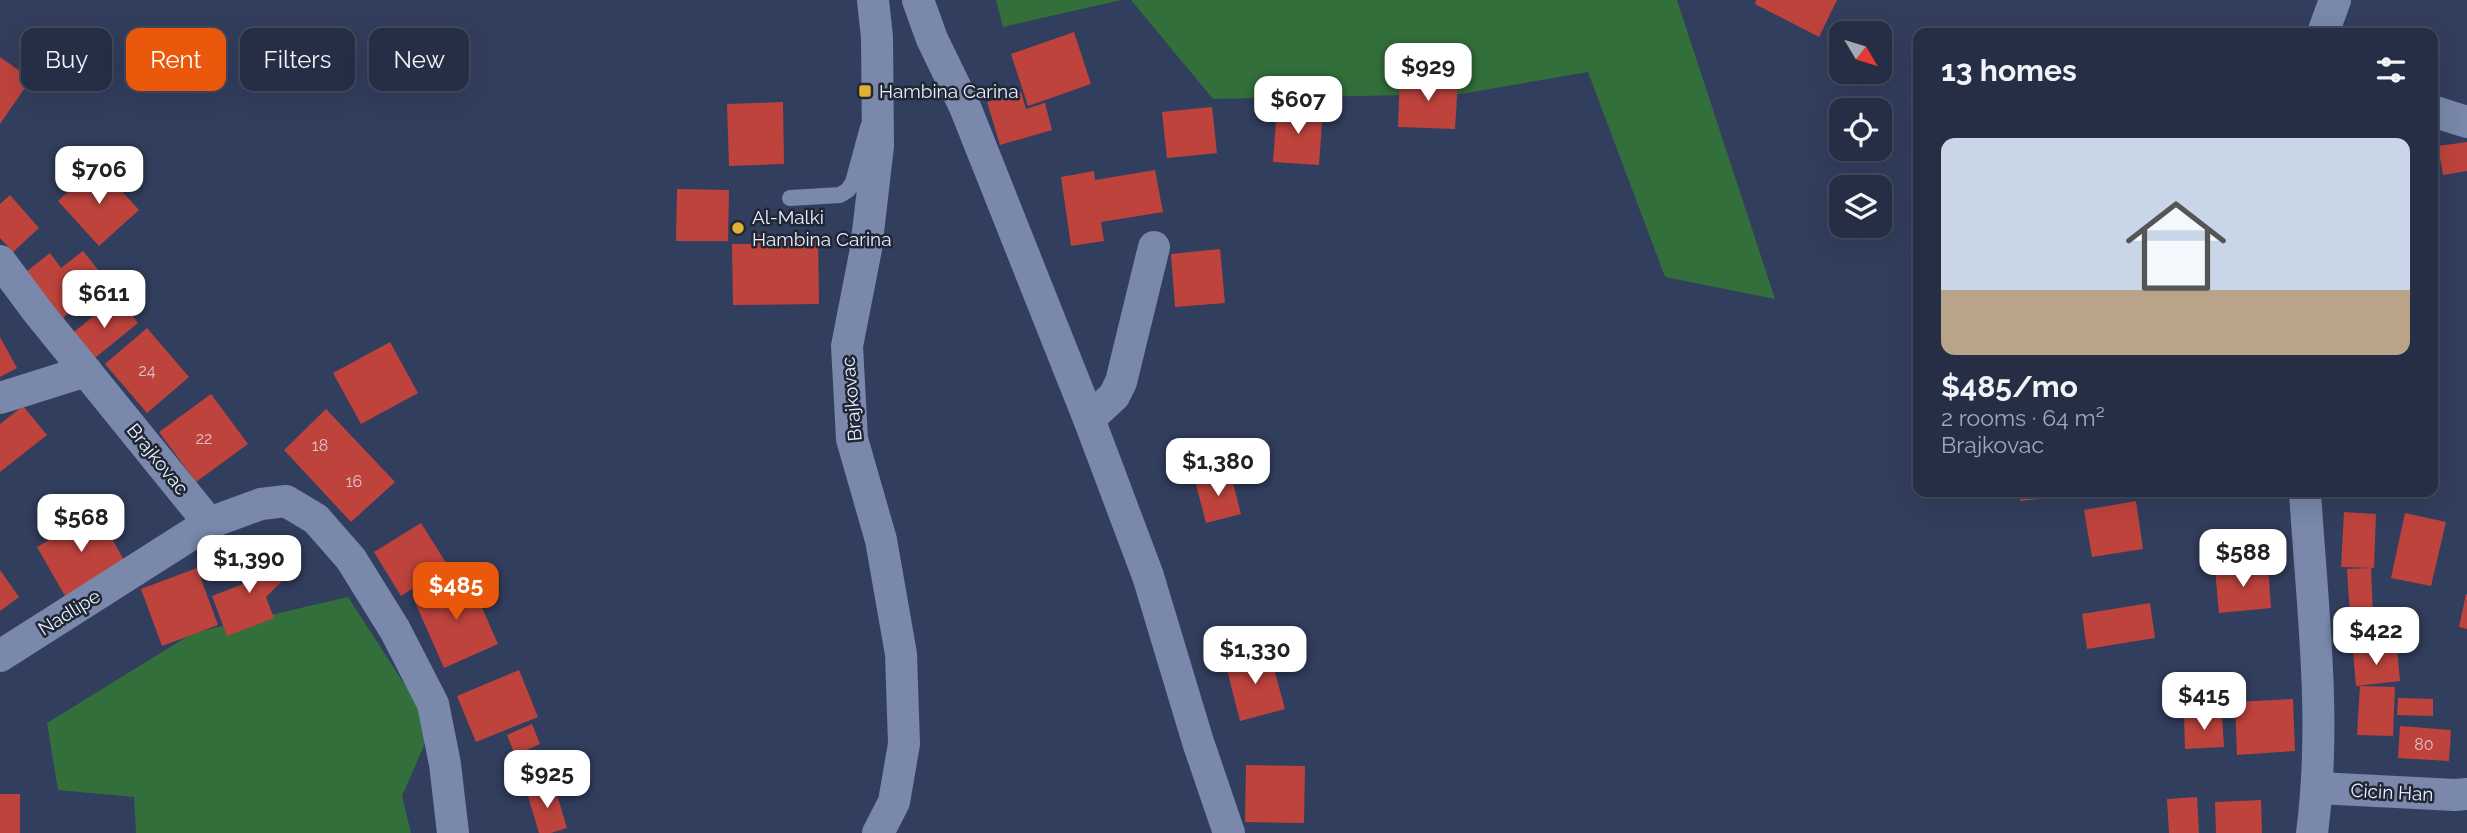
<!DOCTYPE html>
<meta charset="utf-8">
<style>
:root{--surface:#262e46;--page:#323a51;--text:#f1f3f6;--muted:#a4a8b3;--line:#424a5f;--accent:#ea580c}
body{margin:0;font-family:Raleway,sans-serif;background:var(--page);color:var(--text);height:100vh;display:flex;flex-direction:column;font-size:26px;white-space:nowrap}
*{box-sizing:border-box;margin:0}
p{font-size:23px;color:var(--muted)}
.icon{flex:none;width:38px;height:38px;fill:none;stroke:currentColor;stroke-width:2;stroke-linecap:round;stroke-linejoin:round}
.map{position:relative;flex:1;overflow:hidden}
.drawer{position:absolute;left:1913px;top:28px;width:525px;height:469px;display:flex;flex-direction:column;background:var(--surface);border-radius:14px;box-shadow:0 7px 28px #0002,0 0 0 2px var(--line)}
.drawer>*{flex:none}
.hud{position:absolute;left:21px;top:28px;width:665px;height:63px;display:flex;gap:14px}
.needle{width:46px;rotate:128deg}
.tools{position:absolute;left:1829px;top:21px;display:grid;gap:14px}
.tools a{display:grid;place-items:center;width:63px;height:63px;border-radius:14px;background:var(--surface);box-shadow:0 7px 28px #0002,0 0 0 2px var(--line);font-size:35px}
.price{position:absolute;translate:-50% -60px;padding:0 16px;border-radius:14px;background:#fff;color:#222;font-size:23px;line-height:46px;filter:drop-shadow(0 2px 4px #0008)}
.price::after{content:'';position:absolute;left:50%;top:42px;width:21px;height:16px;margin-left:-10px;background:inherit;clip-path:polygon(0 0,100% 0,50% 100%)}
.price.selected{background:var(--accent);color:#fff}
ul{padding:0;list-style:none}
li{display:grid;align-content:center;gap:14px;height:371px;padding:0 28px}
li+li{border-top:2px solid var(--line)}
li span{display:grid;place-items:center;height:217px;border-radius:14px;color:#555}
li>.icon{margin-inline-start:auto}
span .icon{width:126px;height:126px;fill:#fffc;stroke-width:1}
li b{font-size:30px}
h2{display:flex;justify-content:space-between;align-items:center;height:84px;padding:0 28px;font-size:30px}
.pill{padding:0 24px;border-radius:14px;background:var(--surface);box-shadow:0 7px 28px #0002,0 0 0 2px var(--line);font-size:24px;line-height:63px}
.pill.selected{background:var(--accent);color:#fff}
.map>svg:first-child{display:block}
.green{fill:#336f3b}
.building{fill:#be433d}
.lines{fill:none;stroke-linecap:round;stroke-linejoin:round}
.service{stroke:#7988ab;stroke-width:16}
.minor{stroke:#7988ab;stroke-width:32}
.poi-dot{fill:#dfb034;stroke:#202634;stroke-width:2.5}
.labels{text-anchor:middle;dominant-baseline:central;stroke-width:5;stroke-linejoin:round;paint-order:stroke}
.number-label{font-size:16px;fill:#ddc3ce}
.poi-label{font-size:19px;fill:#e7eefe;stroke:#202634;text-anchor:start}
.street-label{font-size:19px;fill:#e7eefe;stroke:#202634}
</style>
<div class="map">
<svg width="2467" height="833" viewBox="0 0 2467 833">
<rect width="100%" height="100%" fill="#323e5d"/>
<!-- green -->
<g class="green">
<path d="M 996,0 L 1121,0 L 1003,27 Z"/>
<path d="M 1131,0 L 1677,0 L 1775,299 L 1665,277 L 1588,72 L 1461,94 L 1213,99 Z"/>
<path d="M 348,597 L 432,727 L 402,796 L 411,833 L 136,833 L 134,797 L 58,790 L 47,723 L 193,633 Z"/>
</g>
<!-- building -->
<g class="building">
<path d="M 1756,0 L 1837,0 L 1819,37 L 1755,4 Z"/>
<path d="M 1074,32 L 1091,84 L 1028,106 L 1011,54 Z"/>
<path d="M 0,57 L 31,79 L 0,124 Z"/>
<path d="M 1400,77 L 1458,80 L 1455,129 L 1398,127 Z"/>
<path d="M 1021,92 L 1026,109 L 1045,103 L 1052,130 L 1000,145 L 987,102 Z"/>
<path d="M 783,102 L 784,164 L 729,166 L 727,104 Z"/>
<path d="M 1277,106 L 1323,109 L 1319,165 L 1273,162 Z"/>
<path d="M 1212,107 L 1217,153 L 1167,158 L 1162,112 Z"/>
<path d="M 2467,142 L 2467,171 L 2443,175 L 2438,146 Z"/>
<path d="M 98,165 L 139,210 L 99,246 L 58,201 Z"/>
<path d="M 1155,170 L 1163,212 L 1101,222 L 1104,241 L 1071,246 L 1061,177 L 1094,171 L 1095,180 Z"/>
<path d="M 677,189 L 729,190 L 728,241 L 676,241 Z"/>
<path d="M 10,195 L 39,228 L 13,252 L 0,238 L 0,204 Z"/>
<path d="M 818,234 L 819,304 L 733,305 L 732,244 L 756,244 L 756,235 Z"/>
<path d="M 1220,249 L 1225,303 L 1175,307 L 1171,254 Z"/>
<path d="M 83,251 L 108,282 L 59,321 L 22,275 L 50,253 L 61,268 Z"/>
<path d="M 117,297 L 138,323 L 90,362 L 69,336 Z"/>
<path d="M 147,328 L 189,377 L 147,413 L 105,364 Z"/>
<path d="M 0,337 L 17,368 L 0,377 Z"/>
<path d="M 390,342 L 418,393 L 361,424 L 333,373 Z"/>
<path d="M 211,394 L 248,444 L 196,482 L 159,432 Z"/>
<path d="M 23,406 L 47,435 L 0,472 L 0,424 Z"/>
<path d="M 326,409 L 395,482 L 351,522 L 284,450 Z"/>
<path d="M 1230,472 L 1241,514 L 1206,523 L 1195,481 Z"/>
<path d="M 2019,492 L 2069,492 L 2069,496 L 2020,501 Z"/>
<path d="M 2136,501 L 2143,549 L 2092,557 L 2084,510 Z"/>
<path d="M 97,512 L 125,562 L 65,596 L 37,547 Z"/>
<path d="M 2344,512 L 2376,514 L 2374,568 L 2341,567 Z"/>
<path d="M 2405,513 L 2446,522 L 2431,586 L 2391,578 Z"/>
<path d="M 421,523 L 448,566 L 401,596 L 374,552 Z"/>
<path d="M 255,547 L 285,578 L 266,597 L 274,618 L 227,636 L 212,596 L 248,582 L 234,568 Z"/>
<path d="M 2268,565 L 2271,608 L 2219,613 L 2215,569 Z"/>
<path d="M 197,568 L 218,625 L 162,646 L 141,589 Z"/>
<path d="M 2371,568 L 2373,615 L 2350,616 L 2347,569 Z"/>
<path d="M 0,570 L 19,597 L 0,611 Z"/>
<path d="M 468,576 L 498,644 L 444,668 L 414,600 Z"/>
<path d="M 2466,594 L 2467,594 L 2467,629 L 2459,627 Z"/>
<path d="M 2150,603 L 2155,638 L 2087,649 L 2082,614 Z"/>
<path d="M 2396,614 L 2400,645 L 2353,650 L 2349,619 Z"/>
<path d="M 2397,648 L 2400,681 L 2356,686 L 2353,652 Z"/>
<path d="M 1269,650 L 1285,709 L 1240,721 L 1225,662 Z"/>
<path d="M 519,670 L 538,717 L 476,742 L 457,696 Z"/>
<path d="M 2360,686 L 2395,687 L 2393,736 L 2357,735 Z"/>
<path d="M 2398,698 L 2433,699 L 2433,716 L 2397,715 Z"/>
<path d="M 2293,699 L 2295,751 L 2237,755 L 2235,702 Z"/>
<path d="M 2222,714 L 2224,747 L 2185,749 L 2184,716 Z"/>
<path d="M 532,724 L 540,744 L 515,755 L 507,735 Z"/>
<path d="M 2400,726 L 2451,730 L 2449,761 L 2398,758 Z"/>
<path d="M 1246,765 L 1305,766 L 1304,823 L 1245,822 Z"/>
<path d="M 554,785 L 567,828 L 551,833 L 539,833 L 527,793 Z"/>
<rect x="0" y="794" width="20" height="39"/>
<path d="M 2197,797 L 2199,833 L 2169,833 L 2167,799 Z"/>
<path d="M 2261,800 L 2262,833 L 2216,833 L 2215,802 Z"/>
</g>
<g class="lines">
<!-- service -->
<path class="service" d="M 790,198 L 840,195 L 848,190 L 853,182 L 868,127"/>
<!-- minor -->
<g class="minor">
<path d="M 873,0 L 877,37 L 878,146 L 866,249 L 847,346 L 852,439 L 881,540 L 901,654 L 904,744 L 894,802 L 878,833"/>
<path d="M 918,0 L 932,39 L 965,107 L 1089,419 L 1148,576 L 1198,742 L 1229,833"/>
<path d="M 2323,33 L 2335,0"/>
<path d="M 2432,111 L 2467,122"/>
<path d="M 0,261 L 38,312 L 209,523 L 261,504 L 286,501 L 316,519 L 351,559 L 395,630 L 433,704 L 445,764 L 453,833"/>
<path d="M 0,398 L 86,371"/>
<path d="M 1089,419 L 1114,396 L 1121,382 L 1154,247"/>
<path d="M 2305,492 C 2312,605 2327,720 2312,833"/>
<path d="M 0,656 L 209,523"/>
<path d="M 2318,788 L 2455,795 L 2467,794"/>
</g>
</g>
<!-- markers -->
<g class="poi-dot">
<rect x="858" y="84" width="14" height="14" rx="3.5"/>
<circle cx="738" cy="228" r="7"/>
</g>
<g class="labels">
<!-- number labels -->
<g class="number-label">
<text x="147" y="370">24</text>
<text x="204" y="438">22</text>
<text x="320" y="445">18</text>
<text x="354" y="481">16</text>
<text x="2424" y="744">80</text>
</g>
<!-- poi labels -->
<g class="poi-label">
<text x="879" y="91">Hambina Carina</text>
<text x="752" y="217">Al-Malki<tspan x="752" dy="22">Hambina Carina</tspan></text>
</g>
<!-- street labels -->
<g class="street-label">
<text transform="translate(851 399) rotate(-95)">Brajkovac</text>
<text transform="translate(158 459) rotate(51)">Brajkovac</text>
<text transform="translate(69 612) rotate(-32)">Nadlipe</text>
<text transform="translate(2392 792) rotate(3)">Cicin Han</text>
</g>
</g>
</svg>
<div class="tools">
<a><svg class="needle" viewBox="-14 -14 28 28"><path d="M0-13l5 13h-10z" fill="#e53935"/><path d="M0 13l5-13h-10z" fill="#a4a8b3"/></svg></a>
<a><svg class="icon" aria-label="locate" viewBox="0 0 24 24"><circle cx="12" cy="12" r="6"/><path d="M12 2v4M12 18v4M2 12h4M18 12h4"/></svg></a>
<a><svg class="icon" aria-label="layers" viewBox="0 0 24 24"><path d="M12 4l9 5-9 5-9-5zM3 14l9 5 9-5"/></svg></a>
</div>
<b class="price" style="left:1428px;top:103px">$929</b>
<b class="price" style="left:1298px;top:136px">$607</b>
<b class="price" style="left:99px;top:206px">$706</b>
<b class="price" style="left:104px;top:330px">$611</b>
<b class="price" style="left:1218px;top:498px">$1,380</b>
<b class="price" style="left:81px;top:554px">$568</b>
<b class="price" style="left:2243px;top:589px">$588</b>
<b class="price" style="left:249px;top:595px">$1,390</b>
<b class="price selected" style="left:456px;top:622px">$485</b>
<b class="price" style="left:2376px;top:667px">$422</b>
<b class="price" style="left:1255px;top:686px">$1,330</b>
<b class="price" style="left:2204px;top:732px">$415</b>
<b class="price" style="left:547px;top:810px">$925</b>
<div class="hud">
<a class="pill">Buy</a>
<a class="pill selected">Rent</a>
<a class="pill">Filters</a>
<a class="pill">New</a>
</div>
<section class="drawer">
<h2>13 homes<svg class="icon" aria-label="filters" viewBox="0 0 24 24"><path d="M4 7h16M4 17h16"/><circle cx="9" cy="7" r="2"/><circle cx="15" cy="17" r="2"/></svg></h2>
<ul>
<li><span style="background:linear-gradient(#c9d6e8 70%,#b9a48a 0)"><svg class="icon" aria-label="home" viewBox="0 0 24 24"><path d="M3 11l9-7 9 7M6 9v11h12V9"/></svg></span><div><b>$485/mo</b><p>2 rooms · 64 m²</p><p>Brajkovac</p></div></li>
</ul>
</section>
</div>
